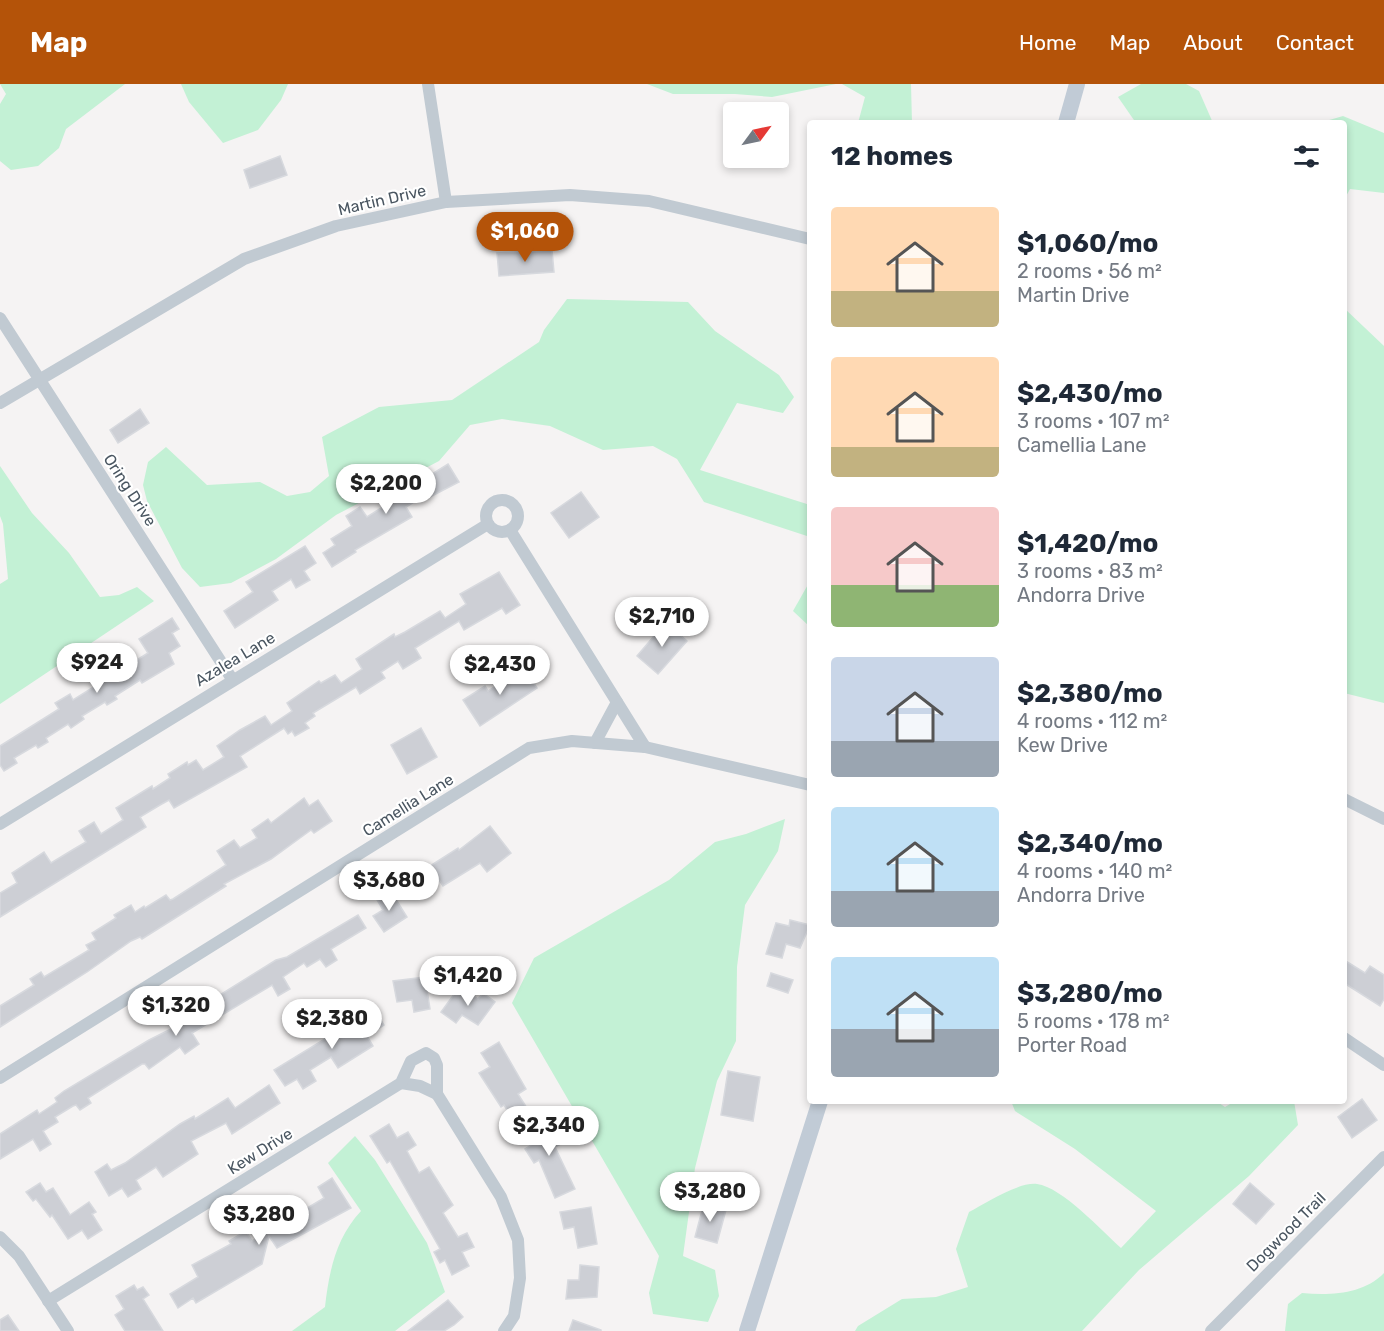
<!DOCTYPE html>
<meta charset="utf-8">
<style>
:root{--surface:#fff;--page:#f6f6f7;--text:#1f2937;--muted:#747a83;--accent:#b45309}
body{margin:0;font-family:Rubik,sans-serif;background:var(--page);color:var(--text);height:100vh;display:flex;flex-direction:column;font-size:22px;white-space:nowrap}
*{box-sizing:border-box;margin:0}
p{font-size:20px;color:var(--muted)}
.icon{flex:none;width:33px;height:33px;fill:none;stroke:currentColor;stroke-width:2;stroke-linecap:round;stroke-linejoin:round}
.map{position:relative;flex:1;overflow:hidden}
.side{position:absolute;left:807px;top:36px;width:540px;height:984px;display:flex;flex-direction:column;background:var(--surface);border-radius:6px;box-shadow:0 3px 9px #0003}
.side>*{flex:none}
.needle{width:39px;rotate:57deg}
.tools{position:absolute;left:723px;top:18px;display:grid;gap:12px}
.tools a{display:grid;place-items:center;width:66px;height:66px;border-radius:6px;background:var(--surface);box-shadow:0 3px 9px #0003;font-size:30px}
.price{position:absolute;translate:-50% -51px;padding:0 14px;border-radius:21px;background:#fff;color:#222;font-size:20px;line-height:39px;filter:drop-shadow(0 2px 3px #0008)}
.price::after{content:'';position:absolute;left:50%;top:36px;width:18px;height:14px;margin-left:-9px;background:inherit;clip-path:polygon(0 0,100% 0,50% 100%)}
.price.on{background:var(--accent);color:#fff}
ul{padding:0;list-style:none}
li{display:flex;align-items:center;gap:18px;height:150px;padding:0 24px}
li span{display:grid;place-items:center;flex:none;width:168px;height:120px;border-radius:6px;color:#555}
li>.icon{margin-inline-start:auto}
span .icon{width:72px;height:72px;fill:#fffc;stroke-width:1}
li b{font-size:26px}
h2{display:flex;justify-content:space-between;align-items:center;height:72px;padding:0 24px;font-size:26px}
header{display:flex;align-items:center;gap:36px;box-sizing:border-box;height:84px;padding:0 30px;background:var(--accent);color:#fff}
header strong{font-size:28px}
nav{display:flex;gap:33px;margin-inline-start:auto;font-size:21px}
.map>svg:first-child{display:block}
.green{fill:#c3f1d5}
.building{fill:#cdcfd5;stroke:#d7d9de;stroke-width:1.5}
.lines{fill:none;stroke-linecap:round;stroke-linejoin:round}
.minor{stroke:#c1cad2;stroke-width:12}
.secondary{stroke:#c1cbd6;stroke-width:16}
.labels{text-anchor:middle;dominant-baseline:central;stroke-width:4.5;stroke-linejoin:round;paint-order:stroke}
.street-label{font-size:16px;fill:#4a5661;stroke:#fff}
</style>
<header>
<strong>Map</strong>
<nav><a>Home</a><a>Map</a><a>About</a><a>Contact</a></nav>
</header>
<div class="map">
<svg width="1384" height="1247" viewBox="0 0 1384 1247">
<rect width="100%" height="100%" fill="#f5f3f3"/>
<!-- green -->
<g class="green">
<path d="M 0,0 L 125,0 L 66,45 L 59,64 L 38,82 L 11,86 L 0,77 L 0,20 L 6,10 Z"/>
<path d="M 181,0 L 288,0 L 281,16 L 258,46 L 223,59 L 189,18 Z"/>
<path d="M 647,0 L 836,0 L 772,13 L 735,10 L 673,10 Z"/>
<path d="M 842,0 L 911,0 L 912,39 L 858,39 L 865,13 Z"/>
<path d="M 1141,0 L 1186,0 L 1199,7 L 1213,39 L 1136,39 L 1118,13 Z"/>
<path d="M 1343,32 L 1384,49 L 1384,109 L 1350,105 L 1344,116 L 1344,39 L 1319,39 Z"/>
<path d="M 567,215 L 688,218 L 715,247 L 779,291 L 794,313 L 783,329 L 737,319 L 700,386 L 810,421 L 810,453 L 704,418 L 677,375 L 653,362 L 603,366 L 550,342 L 502,335 L 470,341 L 439,377 L 336,431 L 276,475 L 231,499 L 200,503 L 182,484 L 147,417 L 143,401 L 148,378 L 166,363 L 207,401 L 260,398 L 287,412 L 310,408 L 329,392 L 322,353 L 379,323 L 452,316 L 539,258 L 544,246 Z"/>
<path d="M 1344,224 L 1384,262 L 1384,619 L 1344,609 Z"/>
<path d="M 0,382 L 32,429 L 69,469 L 100,513 L 119,511 L 137,503 L 154,517 L 0,620 L 0,500 L 8,495 L 3,440 L 0,432 Z"/>
<path d="M 810,497 L 810,543 L 793,527 Z"/>
<path d="M 785,735 L 778,767 L 745,821 L 737,883 L 736,957 L 717,997 L 695,1084 L 683,1172 L 715,1186 L 719,1212 L 708,1238 L 653,1230 L 649,1209 L 659,1172 L 512,919 L 534,874 L 669,796 L 715,758 L 746,750 Z"/>
<path d="M 1011,1017 L 1216,1017 L 1225,1023 L 1235,1017 L 1294,1017 L 1298,1041 L 1249,1092 L 1139,1186 L 1082,1247 L 855,1247 L 858,1242 L 902,1215 L 936,1213 L 968,1203 L 956,1165 L 969,1128 C 986,1119 1018,1098 1037,1100 C 1062,1103 1102,1147 1121,1164 L 1156,1127 L 1075,1065 L 1015,1027 Z"/>
<path d="M 355,1052 L 375,1076 L 427,1159 L 445,1208 L 395,1247 L 292,1247 L 325,1223 C 329,1187 336,1154 361,1127 L 328,1079 Z"/>
<path d="M 1384,1189 L 1384,1247 L 1285,1247 L 1288,1220 L 1302,1209 C 1330,1212 1364,1210 1384,1189 Z"/>
</g>
<!-- building -->
<g class="building">
<path d="M 280,72 L 287,91 L 250,104 L 244,86 Z"/>
<path d="M 552,166 L 554,188 L 499,192 L 497,169 Z"/>
<path d="M 140,325 L 149,339 L 118,359 L 110,346 Z"/>
<path d="M 448,380 L 459,398 L 430,413 L 428,409 L 406,423 L 412,433 L 355,466 L 356,468 L 332,483 L 323,469 L 335,461 L 331,455 L 352,442 L 346,432 L 360,423 L 367,433 L 389,419 L 386,414 L 397,405 L 410,397 L 413,402 Z"/>
<path d="M 581,408 L 599,433 L 569,454 L 551,429 Z"/>
<path d="M 305,462 L 316,479 L 304,487 L 310,496 L 296,504 L 291,495 L 272,507 L 278,516 L 235,544 L 224,527 L 253,508 L 246,498 Z"/>
<path d="M 499,488 L 520,521 L 506,530 L 502,524 L 464,546 L 459,537 L 415,564 L 421,574 L 403,585 L 398,577 L 381,588 L 385,594 L 360,610 L 356,603 L 313,629 L 315,632 L 305,639 L 309,644 L 295,652 L 292,647 L 288,650 L 284,644 L 240,672 L 247,683 L 174,724 L 169,716 L 160,721 L 140,733 L 146,743 L 0,833 L 0,809 L 17,799 L 12,789 L 44,768 L 51,779 L 74,765 L 86,758 L 79,747 L 94,738 L 101,750 L 123,736 L 116,724 L 152,702 L 153,705 L 170,694 L 168,690 L 187,678 L 188,681 L 196,676 L 203,686 L 224,673 L 217,662 L 240,646 L 265,632 L 271,641 L 292,627 L 287,619 L 319,597 L 321,599 L 335,591 L 341,599 L 362,585 L 356,575 L 394,550 L 395,553 L 405,548 L 440,527 L 445,534 L 466,520 L 460,510 Z"/>
<path d="M 172,534 L 179,545 L 172,549 L 180,562 L 169,569 L 174,580 L 142,599 L 140,596 L 115,612 L 117,615 L 107,621 L 105,618 L 82,632 L 84,635 L 71,644 L 68,640 L 46,654 L 48,658 L 38,664 L 36,661 L 14,674 L 17,679 L 4,687 L 0,681 L 0,662 L 59,625 L 55,619 L 70,610 L 73,616 L 148,569 L 139,555 Z"/>
<path d="M 666,538 L 687,557 L 658,590 L 637,572 Z"/>
<path d="M 524,583 L 537,604 L 480,642 L 463,616 L 485,602 L 488,607 Z"/>
<path d="M 421,644 L 437,673 L 407,690 L 391,661 Z"/>
<path d="M 304,714 L 309,722 L 318,716 L 332,737 L 314,749 L 311,746 L 271,775 L 224,800 L 226,802 L 142,855 L 140,853 L 131,857 L 87,888 L 0,943 L 0,922 L 34,901 L 30,895 L 41,888 L 44,893 L 89,866 L 86,861 L 96,856 L 92,849 L 116,834 L 114,831 L 131,821 L 135,828 L 144,822 L 145,824 L 166,811 L 170,816 L 173,815 L 226,781 L 217,767 L 234,756 L 240,764 L 257,754 L 252,746 L 268,735 L 271,739 Z"/>
<path d="M 490,742 L 511,769 L 487,788 L 480,779 L 443,802 L 430,782 L 458,764 L 459,766 Z"/>
<path d="M 390,806 L 407,833 L 384,848 L 373,832 L 383,826 L 376,814 Z"/>
<path d="M 358,831 L 366,844 L 331,865 L 337,876 L 326,883 L 320,875 L 307,883 L 304,879 L 283,893 L 290,905 L 278,912 L 272,901 L 192,949 L 199,960 L 185,970 L 180,963 L 149,985 L 145,980 L 142,980 L 88,1014 L 91,1019 L 80,1026 L 76,1021 L 73,1022 L 55,1033 L 58,1038 L 43,1047 L 51,1060 L 40,1067 L 33,1055 L 0,1075 L 0,1050 L 37,1026 L 39,1030 L 57,1018 L 55,1014 L 64,1007 L 149,956 L 175,943 L 195,930 L 194,927 L 276,876 L 287,873 Z"/>
<path d="M 790,836 L 810,841 L 800,864 L 786,860 L 782,874 L 766,870 L 776,839 L 789,842 Z"/>
<path d="M 1344,876 L 1365,889 L 1370,882 L 1384,891 L 1384,915 L 1380,922 L 1344,899 Z"/>
<path d="M 771,889 L 793,896 L 788,909 L 767,902 Z"/>
<path d="M 425,893 L 430,925 L 414,928 L 412,916 L 397,918 L 393,897 Z"/>
<path d="M 460,902 L 478,915 L 483,909 L 495,918 L 478,941 L 462,931 L 456,939 L 441,928 Z"/>
<path d="M 374,925 L 384,941 L 367,952 L 373,962 L 338,984 L 331,973 L 310,986 L 316,997 L 303,1005 L 297,995 L 285,1002 L 274,986 Z"/>
<path d="M 499,958 L 526,1005 L 518,1010 L 527,1024 L 512,1034 L 504,1021 L 501,1023 L 479,989 L 490,983 L 481,969 Z"/>
<path d="M 728,987 L 760,993 L 753,1037 L 721,1031 Z"/>
<path d="M 269,1001 L 280,1019 L 232,1050 L 226,1039 L 191,1057 L 198,1070 L 163,1093 L 156,1083 L 136,1096 L 141,1105 L 128,1113 L 122,1104 L 109,1112 L 95,1088 L 107,1080 L 111,1086 L 125,1079 L 180,1040 L 194,1032 L 195,1035 L 228,1014 L 235,1024 Z"/>
<path d="M 1362,1015 L 1377,1036 L 1352,1054 L 1338,1033 Z"/>
<path d="M 543,1031 L 561,1060 L 555,1063 L 575,1105 L 555,1114 L 539,1076 L 534,1079 L 525,1065 L 537,1057 L 527,1041 Z"/>
<path d="M 389,1040 L 397,1054 L 408,1048 L 416,1061 L 407,1067 L 419,1089 L 429,1083 L 453,1121 L 443,1129 L 458,1153 L 467,1149 L 474,1163 L 462,1168 L 469,1182 L 452,1191 L 445,1176 L 440,1179 L 434,1168 L 440,1165 L 439,1163 L 390,1077 L 387,1079 L 370,1052 Z"/>
<path d="M 332,1094 L 351,1124 L 277,1164 L 269,1152 L 262,1180 L 196,1219 L 193,1214 L 178,1224 L 170,1210 L 198,1193 L 192,1181 L 231,1160 L 229,1157 L 246,1147 L 252,1157 L 284,1137 L 278,1127 L 292,1118 L 299,1129 L 324,1114 L 318,1103 Z"/>
<path d="M 40,1099 L 46,1108 L 53,1104 L 70,1131 L 89,1118 L 96,1128 L 92,1130 L 102,1146 L 88,1155 L 82,1146 L 68,1155 L 52,1131 L 50,1133 L 36,1115 L 33,1117 L 26,1108 Z"/>
<path d="M 1250,1099 L 1274,1120 L 1256,1140 L 1233,1120 Z"/>
<path d="M 704,1119 L 726,1126 L 717,1159 L 695,1153 Z"/>
<path d="M 591,1123 L 597,1160 L 578,1164 L 574,1143 L 564,1145 L 560,1128 Z"/>
<path d="M 580,1181 L 599,1183 L 597,1213 L 566,1215 L 568,1196 L 579,1196 Z"/>
<path d="M 134,1201 L 137,1206 L 143,1203 L 149,1211 L 143,1215 L 163,1247 L 125,1247 L 115,1231 L 124,1225 L 116,1212 Z"/>
<path d="M 448,1216 L 463,1233 L 454,1241 L 444,1247 L 408,1247 Z"/>
<path d="M 8,1231 L 19,1247 L 0,1247 L 0,1236 Z"/>
<path d="M 573,1236 L 601,1246 L 601,1247 L 569,1247 Z"/>
</g>
<g class="lines">
<!-- minor -->
<g class="minor">
<path d="M 428,0 L 446,118"/>
<path d="M 0,234 L 232,595"/>
<path d="M 0,319 L 244,175 L 336,142 L 446,118 L 570,111 L 649,117 L 810,155"/>
<circle cx="502" cy="432" r="16"/>
<path d="M 510,446 L 645,663"/>
<path d="M 595,659 L 617,618"/>
<path d="M 1344,715 L 1384,735"/>
<path d="M 0,740 L 488,440"/>
<path d="M 1344,954 L 1384,981"/>
<path d="M 0,994 L 529,664 L 572,657 L 645,663 L 810,701"/>
<path d="M 401,999 L 420,1002 L 437,1010"/>
<path d="M 0,1153 L 19,1172 L 68,1247"/>
<path d="M 48,1217 L 401,999 L 411,977 L 426,969 L 434,974 L 437,981 L 437,1010 L 501,1113 L 518,1156 L 520,1194 L 514,1232 L 504,1247"/>
<path d="M 1211,1247 L 1384,1073"/>
</g>
<!-- secondary -->
<g class="secondary">
<path d="M 1066,39 L 1077,0"/>
<path d="M 747,1247 L 820,1017"/>
</g>
</g>
<g class="labels">
<!-- street labels -->
<g class="street-label">
<text transform="translate(382 116) rotate(-13)">Martin Drive</text>
<text transform="translate(130 406) rotate(57)">Oring Drive</text>
<text transform="translate(235 575) rotate(-31)">Azalea Lane</text>
<text transform="translate(408 721) rotate(-32)">Camellia Lane</text>
<text transform="translate(260 1067) rotate(-32)">Kew Drive</text>
<text transform="translate(1286 1148) rotate(-45)">Dogwood Trail</text>
</g>
</g>
</svg>
<div class="tools">
<a><svg class="needle" viewBox="-14 -14 28 28"><path d="M0-13l5 13h-10z" fill="#e53935"/><path d="M0 13l5-13h-10z" fill="#747a83"/></svg></a>
</div>
<b class="price on" style="left:525px;top:179px">$1,060</b>
<b class="price" style="left:386px;top:431px">$2,200</b>
<b class="price" style="left:662px;top:564px">$2,710</b>
<b class="price" style="left:97px;top:610px">$924</b>
<b class="price" style="left:500px;top:612px">$2,430</b>
<b class="price" style="left:389px;top:828px">$3,680</b>
<b class="price" style="left:468px;top:923px">$1,420</b>
<b class="price" style="left:176px;top:953px">$1,320</b>
<b class="price" style="left:332px;top:966px">$2,380</b>
<b class="price" style="left:549px;top:1073px">$2,340</b>
<b class="price" style="left:710px;top:1139px">$3,280</b>
<b class="price" style="left:259px;top:1162px">$3,280</b>
<section class="side">
<h2>12 homes<svg class="icon" aria-label="filters" viewBox="0 0 24 24"><path d="M4 7h16M4 17h16"/><circle cx="9" cy="7" r="2"/><circle cx="15" cy="17" r="2"/></svg></h2>
<ul>
<li><span style="background:linear-gradient(#ffd9b3 70%,#c2b280 0)"><svg class="icon" aria-label="home" viewBox="0 0 24 24"><path d="M3 11l9-7 9 7M6 9v11h12V9"/></svg></span><div><b>$1,060/mo</b><p>2 rooms · 56 m²</p><p>Martin Drive</p></div></li>
<li><span style="background:linear-gradient(#ffd9b3 75%,#c2b280 0)"><svg class="icon" aria-label="home" viewBox="0 0 24 24"><path d="M3 11l9-7 9 7M6 9v11h12V9"/></svg></span><div><b>$2,430/mo</b><p>3 rooms · 107 m²</p><p>Camellia Lane</p></div></li>
<li><span style="background:linear-gradient(#f6c9c9 65%,#8fb573 0)"><svg class="icon" aria-label="home" viewBox="0 0 24 24"><path d="M3 11l9-7 9 7M6 9v11h12V9"/></svg></span><div><b>$1,420/mo</b><p>3 rooms · 83 m²</p><p>Andorra Drive</p></div></li>
<li><span style="background:linear-gradient(#c9d6e8 70%,#9aa5b1 0)"><svg class="icon" aria-label="home" viewBox="0 0 24 24"><path d="M3 11l9-7 9 7M6 9v11h12V9"/></svg></span><div><b>$2,380/mo</b><p>4 rooms · 112 m²</p><p>Kew Drive</p></div></li>
<li><span style="background:linear-gradient(#bfe0f5 70%,#9aa5b1 0)"><svg class="icon" aria-label="home" viewBox="0 0 24 24"><path d="M3 11l9-7 9 7M6 9v11h12V9"/></svg></span><div><b>$2,340/mo</b><p>4 rooms · 140 m²</p><p>Andorra Drive</p></div></li>
<li><span style="background:linear-gradient(#bfe0f5 60%,#9aa5b1 0)"><svg class="icon" aria-label="home" viewBox="0 0 24 24"><path d="M3 11l9-7 9 7M6 9v11h12V9"/></svg></span><div><b>$3,280/mo</b><p>5 rooms · 178 m²</p><p>Porter Road</p></div></li>
</ul>
</section>
</div>
